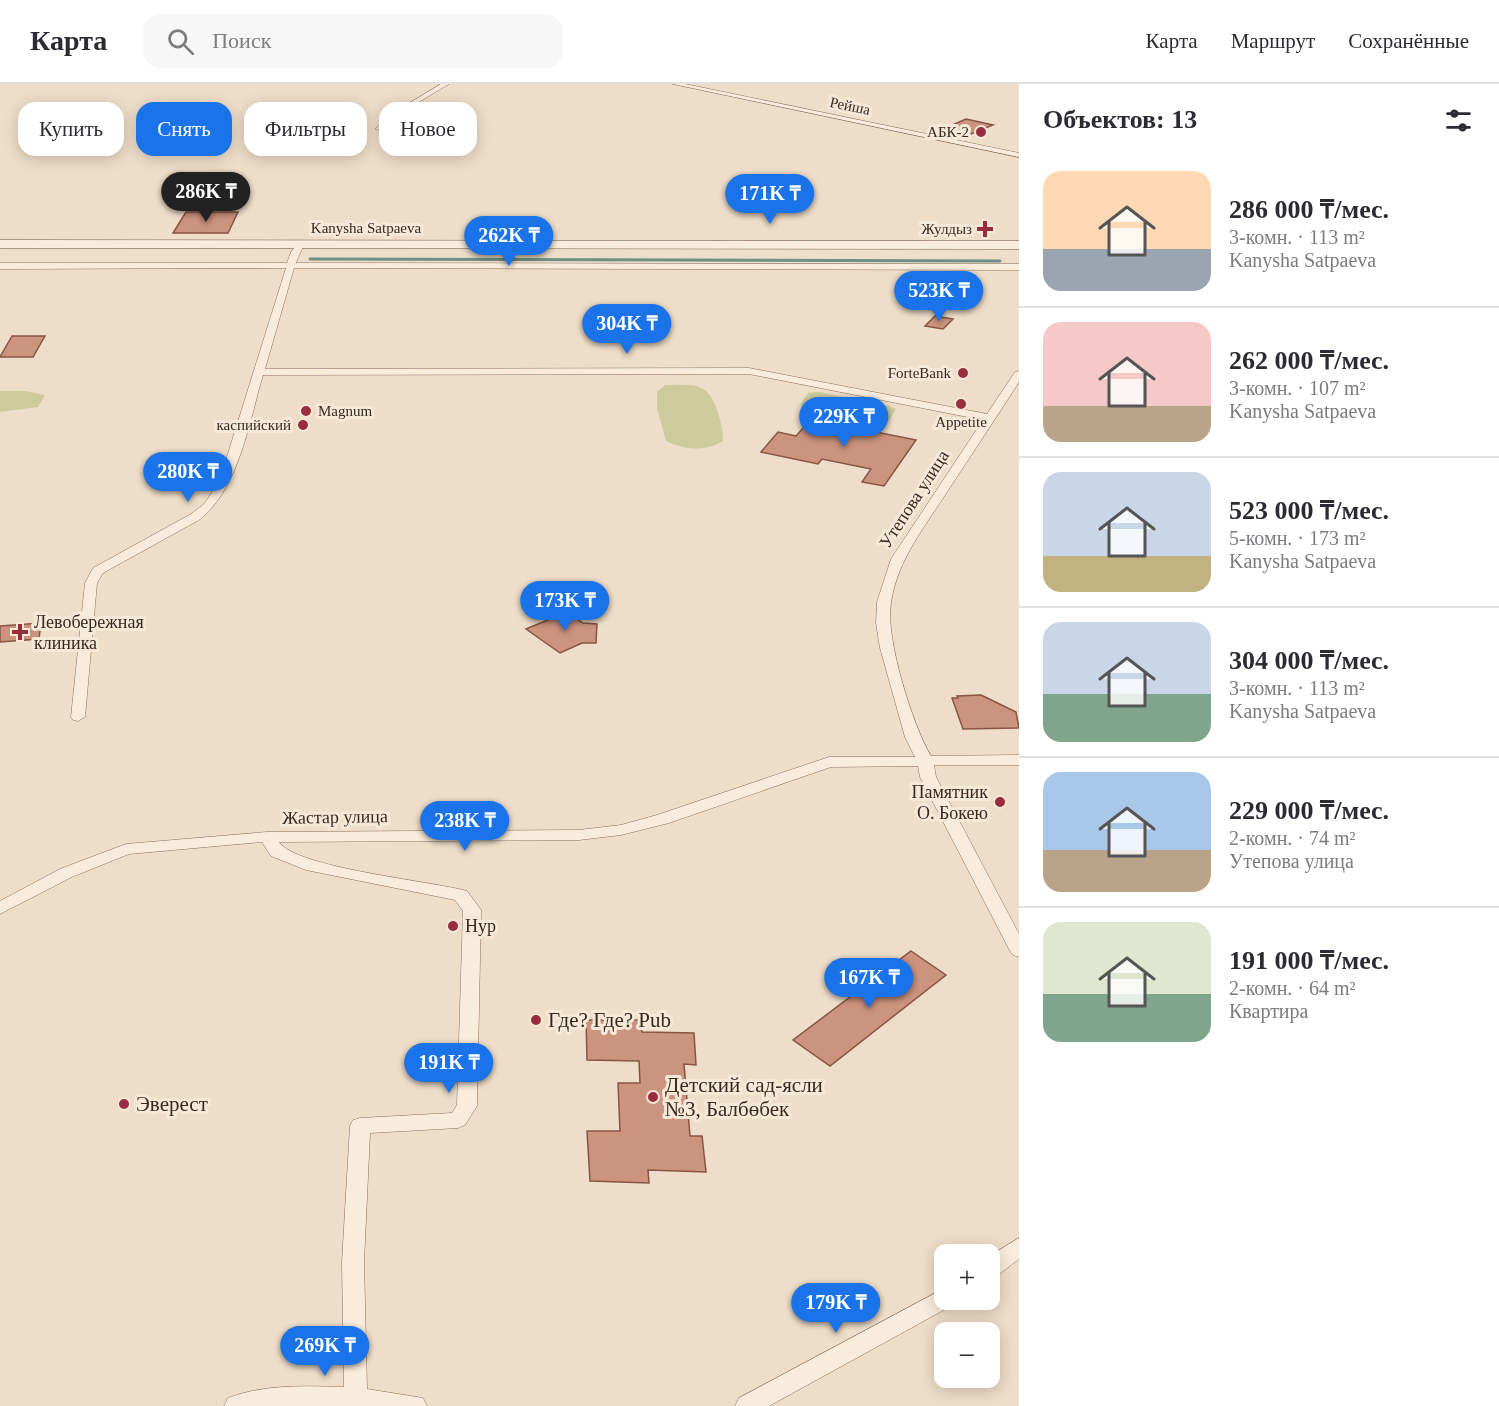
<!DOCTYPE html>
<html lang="ru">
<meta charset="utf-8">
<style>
:root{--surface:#fff;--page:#f7f7f7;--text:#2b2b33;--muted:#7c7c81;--line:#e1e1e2;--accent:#1a73e8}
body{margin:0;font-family:"Times New Roman",serif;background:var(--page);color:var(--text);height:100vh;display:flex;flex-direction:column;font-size:22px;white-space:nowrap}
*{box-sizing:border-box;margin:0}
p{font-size:20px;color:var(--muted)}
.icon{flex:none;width:33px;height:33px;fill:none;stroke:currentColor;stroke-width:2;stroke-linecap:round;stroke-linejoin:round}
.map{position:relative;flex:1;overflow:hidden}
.sheet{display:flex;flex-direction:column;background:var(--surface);width:480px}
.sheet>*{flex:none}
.top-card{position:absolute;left:18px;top:18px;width:570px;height:54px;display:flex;gap:12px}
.controls{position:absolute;left:934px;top:1160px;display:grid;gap:12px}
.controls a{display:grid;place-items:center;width:66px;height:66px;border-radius:12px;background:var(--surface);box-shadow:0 3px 15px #0003;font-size:30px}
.price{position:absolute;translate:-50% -51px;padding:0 14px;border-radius:21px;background:var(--accent);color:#fff;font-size:20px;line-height:39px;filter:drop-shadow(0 2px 3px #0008)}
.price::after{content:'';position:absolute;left:50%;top:36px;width:18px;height:14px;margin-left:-9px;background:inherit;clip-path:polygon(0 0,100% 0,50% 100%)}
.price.active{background:#222;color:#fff}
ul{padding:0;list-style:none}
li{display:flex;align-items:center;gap:18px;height:150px;padding:0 24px}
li+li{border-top:2px solid var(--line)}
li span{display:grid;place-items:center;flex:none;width:168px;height:120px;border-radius:18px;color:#555}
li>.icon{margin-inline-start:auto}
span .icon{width:72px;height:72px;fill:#fffc;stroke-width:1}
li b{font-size:26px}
h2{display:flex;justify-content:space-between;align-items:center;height:72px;padding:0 24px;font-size:26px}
.tag{padding:0 21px;border-radius:18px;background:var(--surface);box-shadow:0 3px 15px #0003;font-size:21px;line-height:54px}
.tag.active{background:var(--accent);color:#fff}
header{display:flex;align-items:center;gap:36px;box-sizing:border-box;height:84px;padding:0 30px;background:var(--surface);border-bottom:2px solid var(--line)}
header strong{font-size:28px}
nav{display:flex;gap:33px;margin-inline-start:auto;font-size:21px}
.search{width:420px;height:54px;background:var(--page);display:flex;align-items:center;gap:15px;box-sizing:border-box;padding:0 21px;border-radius:18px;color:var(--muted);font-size:22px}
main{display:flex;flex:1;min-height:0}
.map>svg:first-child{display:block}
.green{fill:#cdcb9c}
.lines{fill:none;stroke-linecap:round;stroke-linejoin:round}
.stream{stroke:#6f9184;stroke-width:3}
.building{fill:#cc937e;stroke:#895443;stroke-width:1.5}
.minor-casing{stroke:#8a6e5d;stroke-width:1}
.secondary-casing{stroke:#6c5040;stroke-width:1}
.minor{fill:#f9ecdc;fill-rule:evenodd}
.secondary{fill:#f9ecdc;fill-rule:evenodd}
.poi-dot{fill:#992d3e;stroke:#f6e9d8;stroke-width:2}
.labels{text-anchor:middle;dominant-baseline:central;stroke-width:6;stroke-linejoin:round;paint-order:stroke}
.far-street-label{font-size:15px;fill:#3b2920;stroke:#f6e9d8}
.far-poi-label{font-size:15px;fill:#3b2920;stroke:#f6e9d8;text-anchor:end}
.street-label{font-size:18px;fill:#3b2920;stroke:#f6e9d8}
.poi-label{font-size:18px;fill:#3b2920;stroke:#f6e9d8;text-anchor:start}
.near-poi-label{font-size:21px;fill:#3b2920;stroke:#f6e9d8;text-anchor:start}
</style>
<header>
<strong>Карта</strong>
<div class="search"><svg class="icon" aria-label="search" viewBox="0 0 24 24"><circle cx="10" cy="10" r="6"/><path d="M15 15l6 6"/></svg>Поиск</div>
<nav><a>Карта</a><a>Маршрут</a><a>Сохранённые</a></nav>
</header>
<main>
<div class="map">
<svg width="1019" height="1322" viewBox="0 0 1019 1322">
<rect width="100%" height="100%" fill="#eeddc8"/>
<!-- green -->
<g class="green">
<path d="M 665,301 C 695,301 708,297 718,329 C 721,339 723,347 723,357 C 705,368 685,366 666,357 L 657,324 L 657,308 Z"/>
<path d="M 0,307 L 25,307 L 45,311 L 38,323 L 0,328 Z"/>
<path d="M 819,308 L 889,322 L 896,325 L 888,338 L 884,340 L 808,326 L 800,321 L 808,309 Z"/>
</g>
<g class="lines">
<!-- stream -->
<path class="stream" d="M 310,175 L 1000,177"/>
</g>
<!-- building -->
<g class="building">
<path d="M 966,35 L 993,41 L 971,50 L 943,45 Z"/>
<path d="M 186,128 L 238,128 L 228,149 L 173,149 Z"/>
<path d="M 935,232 L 953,235 L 943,245 L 925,242 Z"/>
<path d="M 12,252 L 45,252 L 33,273 L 0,273 Z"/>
<path d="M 811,335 L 916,356 L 884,402 L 862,398 L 871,385 L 822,375 L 818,380 L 761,368 L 778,348 L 796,352 Z"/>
<path d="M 567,528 L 583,539 L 597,540 L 596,559 L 582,559 L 560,569 L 526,545 Z"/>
<path d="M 41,539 L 39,555 L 0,558 L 0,542 Z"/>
<path d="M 981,611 L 1016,628 L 1019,644 L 963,645 L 952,614 L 958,614 L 957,612 Z"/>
<path d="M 911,867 L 946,891 L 830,982 L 793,956 Z"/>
<path d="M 586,936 L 641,936 L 642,948 L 694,949 L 696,981 L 684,980 L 690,1052 L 702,1052 L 706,1088 L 648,1086 L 649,1099 L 590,1097 L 587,1047 L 620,1047 L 618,999 L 640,999 L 639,977 L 587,976 Z"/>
</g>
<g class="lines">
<defs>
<g id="minor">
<path d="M 441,0 L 449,0 L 397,31 L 380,46 L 375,45 L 393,29 Z"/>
<path d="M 673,0 L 685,0 L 1019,69 L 1019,73 Z"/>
<path d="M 300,157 L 304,160 L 296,179 L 1019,180 L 1019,186 L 294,184 L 265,285 L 749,284 L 987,330 L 1015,288 L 1019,287 L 1019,298 C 996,334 972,370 949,405 C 926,441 897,476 891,519 C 885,554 913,642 931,672 L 1019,671 L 1019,681 L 934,681 L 936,693 L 1019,850 L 1019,873 L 1013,871 L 1010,867 L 920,693 L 918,682 L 831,683 L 669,739 L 621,751 L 579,756 L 279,758 C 296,784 431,797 467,807 L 481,826 L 477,1022 L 465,1041 L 458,1044 L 370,1049 L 364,1178 L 367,1305 L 423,1314 L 427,1322 L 224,1322 L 228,1314 C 265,1300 305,1302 344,1303 L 342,1178 L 350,1042 L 353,1036 L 360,1034 L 452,1029 L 457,1021 L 463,827 L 455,816 L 306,786 L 271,772 L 262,758 L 129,770 L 72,793 L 0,830 L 0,817 L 60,785 L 126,760 L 267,748 L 579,746 L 621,741 L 657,731 L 829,673 L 915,673 L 905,653 L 880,564 L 876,539 L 877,518 L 891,475 L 983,336 L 749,290 L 263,291 C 249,338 239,405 199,436 L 103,489 L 97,499 L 85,633 L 78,637 L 73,636 L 71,633 L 85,499 L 93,484 L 191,430 L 204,420 L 211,410 L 225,379 L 286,184 L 0,185 L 0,179 L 287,179 L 291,168 Z"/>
<path d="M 1019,1154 L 1019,1175 L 998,1191 L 990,1193 L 990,1172 Z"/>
<path d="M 945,1204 L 945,1215 L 956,1215 L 953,1221 L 769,1322 L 735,1322 L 739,1314 Z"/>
</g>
<path id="secondary" d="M 0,156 L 1019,157 L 1019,165 L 0,164 Z"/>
</defs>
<!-- minor casing -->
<use href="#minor" class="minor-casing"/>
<!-- secondary casing -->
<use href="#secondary" class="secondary-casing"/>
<!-- minor -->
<use href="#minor" class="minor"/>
<!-- secondary -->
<use href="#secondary" class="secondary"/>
</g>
<!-- markers -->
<g class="poi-dot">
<circle cx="981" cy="48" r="6"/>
<path d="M982 136h6v6h6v6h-6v6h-6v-6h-6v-6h6z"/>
<circle cx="963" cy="289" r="6"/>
<circle cx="961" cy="320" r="6"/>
<circle cx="306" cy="327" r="6"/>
<circle cx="303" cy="341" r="6"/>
<path d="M17 539h6v6h6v6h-6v6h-6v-6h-6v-6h6z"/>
<circle cx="1000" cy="718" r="6"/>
<circle cx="453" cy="842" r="6"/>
<circle cx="536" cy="936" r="6"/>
<circle cx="653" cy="1013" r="6"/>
<circle cx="124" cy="1020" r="6"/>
</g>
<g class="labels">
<!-- far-street labels -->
<g class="far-street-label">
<text transform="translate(850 22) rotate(12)">Рейша</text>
<text x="366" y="144">Kanysha Satpaeva</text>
</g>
<!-- far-poi labels -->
<g class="far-poi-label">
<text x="969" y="48">АБК-2</text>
<text x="972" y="145">Жулдыз</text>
<text x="951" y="289">ForteBank</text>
<text x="318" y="327" text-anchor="start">Magnum</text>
<text x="961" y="338" text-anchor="middle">Appetite</text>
<text x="291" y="341">каспийский</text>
</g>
<!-- street labels -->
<g class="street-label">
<text transform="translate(914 415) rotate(-57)">Утепова улица</text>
<text transform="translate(335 733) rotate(-1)">Жастар улица</text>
</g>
<!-- poi labels -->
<g class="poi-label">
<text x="34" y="538">Левобережная<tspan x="34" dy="21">клиника</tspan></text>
<text x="988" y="708" text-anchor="end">Памятник<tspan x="988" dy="21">О. Бокею</tspan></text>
<text x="465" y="842">Нур</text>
</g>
<!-- near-poi labels -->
<g class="near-poi-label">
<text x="548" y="936">Где? Где? Pub</text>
<text x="665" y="1001">Детский сад-ясли<tspan x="665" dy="24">№3, Балбөбек</tspan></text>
<text x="136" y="1020">Эверест</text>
</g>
</g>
</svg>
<div class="controls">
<a>+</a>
<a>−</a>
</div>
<b class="price active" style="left:206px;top:139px">286K ₸</b>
<b class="price" style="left:770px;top:141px">171K ₸</b>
<b class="price" style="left:509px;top:183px">262K ₸</b>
<b class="price" style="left:939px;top:238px">523K ₸</b>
<b class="price" style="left:627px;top:271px">304K ₸</b>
<b class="price" style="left:844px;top:364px">229K ₸</b>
<b class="price" style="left:188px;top:419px">280K ₸</b>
<b class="price" style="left:565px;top:548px">173K ₸</b>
<b class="price" style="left:465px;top:768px">238K ₸</b>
<b class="price" style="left:869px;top:925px">167K ₸</b>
<b class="price" style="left:449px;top:1010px">191K ₸</b>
<b class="price" style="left:836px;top:1250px">179K ₸</b>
<b class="price" style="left:325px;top:1293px">269K ₸</b>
<div class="top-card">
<a class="tag">Купить</a>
<a class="tag active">Снять</a>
<a class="tag">Фильтры</a>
<a class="tag">Новое</a>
</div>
</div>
<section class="sheet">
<h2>Объектов: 13<svg class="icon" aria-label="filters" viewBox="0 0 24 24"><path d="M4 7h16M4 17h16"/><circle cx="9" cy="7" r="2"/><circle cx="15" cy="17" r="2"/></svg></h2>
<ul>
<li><span style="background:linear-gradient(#ffd9b3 65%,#9aa5b1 0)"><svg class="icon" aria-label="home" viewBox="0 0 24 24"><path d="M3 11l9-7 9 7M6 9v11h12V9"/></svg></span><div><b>286 000 ₸/мес.</b><p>3-комн. · 113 m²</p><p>Kanysha Satpaeva</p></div></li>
<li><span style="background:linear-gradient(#f6c9c9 70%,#b9a48a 0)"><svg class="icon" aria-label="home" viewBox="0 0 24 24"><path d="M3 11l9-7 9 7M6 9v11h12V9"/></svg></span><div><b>262 000 ₸/мес.</b><p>3-комн. · 107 m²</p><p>Kanysha Satpaeva</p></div></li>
<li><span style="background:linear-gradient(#c9d6e8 70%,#c2b280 0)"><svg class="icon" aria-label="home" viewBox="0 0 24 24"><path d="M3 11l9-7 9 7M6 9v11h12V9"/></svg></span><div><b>523 000 ₸/мес.</b><p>5-комн. · 173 m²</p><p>Kanysha Satpaeva</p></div></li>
<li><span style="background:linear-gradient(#c9d6e8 60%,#7fa58c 0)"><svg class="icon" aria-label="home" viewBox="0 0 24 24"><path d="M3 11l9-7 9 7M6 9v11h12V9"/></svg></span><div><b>304 000 ₸/мес.</b><p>3-комн. · 113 m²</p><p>Kanysha Satpaeva</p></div></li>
<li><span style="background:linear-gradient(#a9c7e8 65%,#b9a48a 0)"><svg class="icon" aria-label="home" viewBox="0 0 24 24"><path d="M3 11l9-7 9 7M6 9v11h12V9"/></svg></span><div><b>229 000 ₸/мес.</b><p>2-комн. · 74 m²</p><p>Утепова улица</p></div></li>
<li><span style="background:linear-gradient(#dfe7d0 60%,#7fa58c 0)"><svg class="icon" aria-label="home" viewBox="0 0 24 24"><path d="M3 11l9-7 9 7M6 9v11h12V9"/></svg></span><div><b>191 000 ₸/мес.</b><p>2-комн. · 64 m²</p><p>Квартира</p></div></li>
</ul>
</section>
</main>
